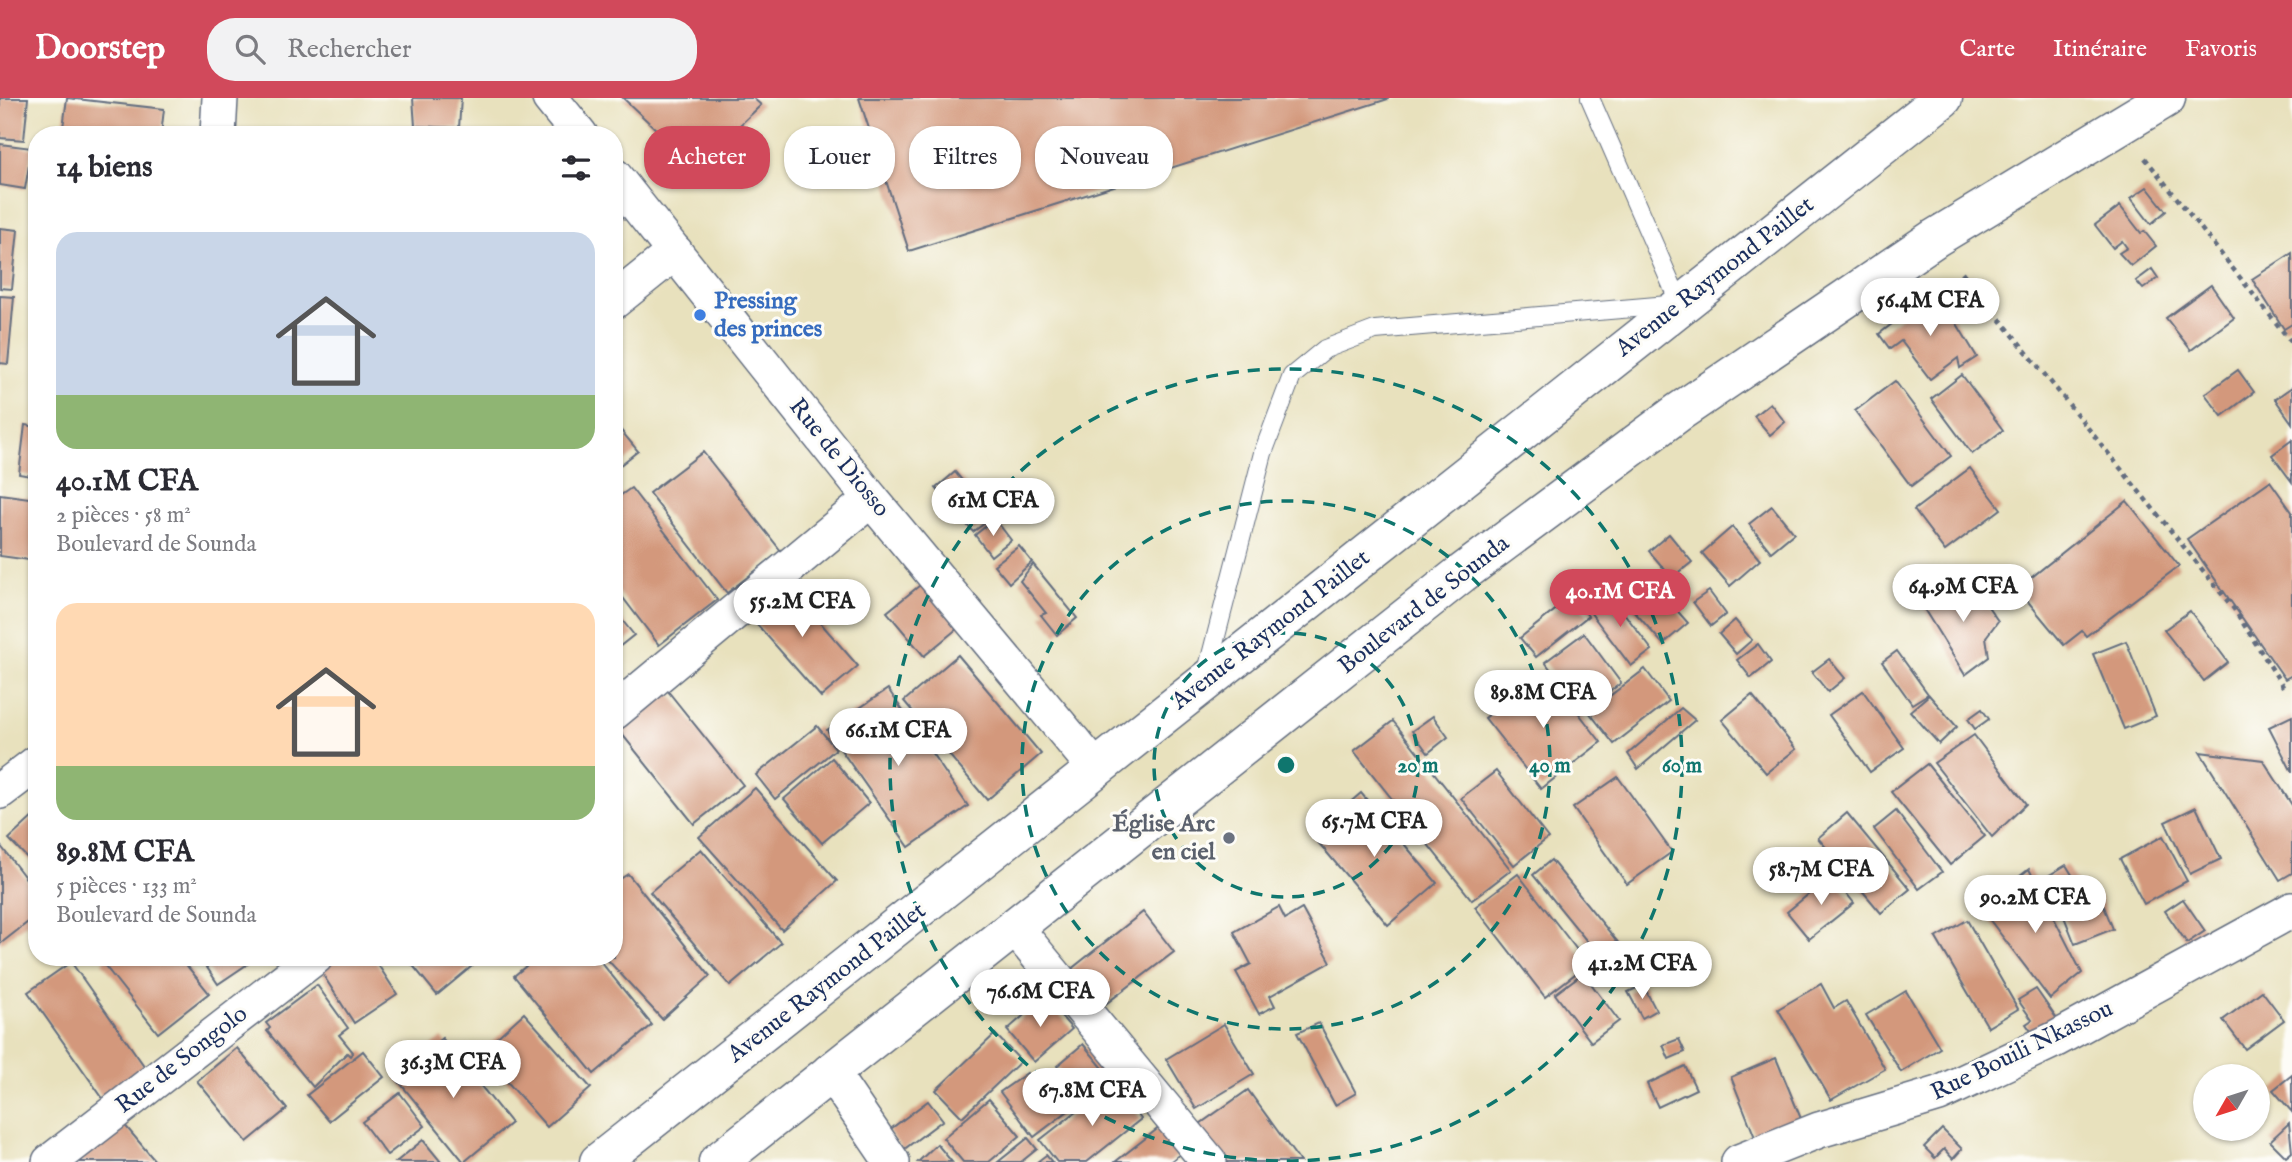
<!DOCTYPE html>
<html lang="fr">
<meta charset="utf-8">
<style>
:root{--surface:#fff;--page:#f2f2f3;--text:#2b2b33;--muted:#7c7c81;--accent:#d1495b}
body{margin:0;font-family:"IM FELL English",serif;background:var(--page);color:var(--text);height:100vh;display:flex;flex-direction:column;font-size:26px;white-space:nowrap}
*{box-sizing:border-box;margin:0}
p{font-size:23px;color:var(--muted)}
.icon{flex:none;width:38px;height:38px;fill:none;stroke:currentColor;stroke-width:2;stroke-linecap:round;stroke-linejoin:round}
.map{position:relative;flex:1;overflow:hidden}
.sheet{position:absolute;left:28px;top:28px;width:595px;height:840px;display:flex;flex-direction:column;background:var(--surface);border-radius:28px;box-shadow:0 2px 5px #0004}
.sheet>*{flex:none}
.banner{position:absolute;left:644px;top:28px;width:665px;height:63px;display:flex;gap:14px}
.needle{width:46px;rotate:231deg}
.buttons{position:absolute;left:2193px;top:966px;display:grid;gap:14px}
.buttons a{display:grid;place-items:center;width:77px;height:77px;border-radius:50%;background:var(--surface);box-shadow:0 2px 5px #0004;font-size:35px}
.price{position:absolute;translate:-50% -60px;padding:0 16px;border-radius:24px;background:#fff;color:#222;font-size:23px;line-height:46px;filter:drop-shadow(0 2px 4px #0008)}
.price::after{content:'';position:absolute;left:50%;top:42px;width:21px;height:16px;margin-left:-10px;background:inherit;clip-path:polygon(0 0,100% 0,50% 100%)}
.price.current{background:var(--accent);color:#fff}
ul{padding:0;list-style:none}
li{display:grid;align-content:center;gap:14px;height:371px;padding:0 28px}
li span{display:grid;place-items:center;height:217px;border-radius:21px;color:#555}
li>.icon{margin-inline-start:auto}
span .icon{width:126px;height:126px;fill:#fffc;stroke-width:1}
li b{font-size:30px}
h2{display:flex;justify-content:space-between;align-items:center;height:84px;padding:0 28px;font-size:30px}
.pill{padding:0 24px;border-radius:28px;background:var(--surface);box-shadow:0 2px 5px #0004;font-size:24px;line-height:63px}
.pill.current{background:var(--accent);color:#fff}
header{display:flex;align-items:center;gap:42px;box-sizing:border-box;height:98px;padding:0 35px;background:var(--accent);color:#fff}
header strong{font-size:33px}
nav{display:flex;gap:38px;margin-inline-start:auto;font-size:24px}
.search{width:490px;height:63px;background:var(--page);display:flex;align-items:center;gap:18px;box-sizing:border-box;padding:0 24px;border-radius:28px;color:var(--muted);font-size:26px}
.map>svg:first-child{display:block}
.building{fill:#d3987c}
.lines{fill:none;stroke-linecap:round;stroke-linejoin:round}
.lane-casing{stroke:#636d7f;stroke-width:20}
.street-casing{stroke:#636d7f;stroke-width:38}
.secondary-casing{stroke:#636d7f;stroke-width:41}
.path{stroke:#636d7f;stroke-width:4.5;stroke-dasharray:5 5;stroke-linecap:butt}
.lane{stroke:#fff;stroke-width:18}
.street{stroke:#fff;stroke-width:35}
.secondary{stroke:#fff;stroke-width:38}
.ring{fill:none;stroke:#0f766e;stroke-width:3.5;stroke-dasharray:12 9}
.shop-dot{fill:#3f7fe0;stroke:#fdfcf7;stroke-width:2.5}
.worship-dot{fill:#6b7280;stroke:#fdfcf7;stroke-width:2.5}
.labels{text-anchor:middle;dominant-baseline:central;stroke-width:6;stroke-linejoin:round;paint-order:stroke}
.street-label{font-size:24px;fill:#1b2f5e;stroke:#fdfcf7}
.shop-label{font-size:24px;font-weight:bold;fill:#366cbe;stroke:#fdfcf7;text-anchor:start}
.worship-label{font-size:24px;font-weight:bold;fill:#5b616d;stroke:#fdfcf7;text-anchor:end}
.centre{fill:#0f766e;stroke:#fdfcf7;stroke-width:3.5}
.ring-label{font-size:21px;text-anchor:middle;font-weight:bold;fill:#0f766e;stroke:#fdfcf7;stroke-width:6;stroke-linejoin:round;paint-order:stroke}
</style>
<header>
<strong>Doorstep</strong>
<div class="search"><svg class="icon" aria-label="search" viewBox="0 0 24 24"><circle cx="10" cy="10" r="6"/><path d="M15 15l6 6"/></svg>Rechercher</div>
<nav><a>Carte</a><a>Itinéraire</a><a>Favoris</a></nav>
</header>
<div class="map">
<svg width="2292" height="1064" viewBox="0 0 2292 1064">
<rect width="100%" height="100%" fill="#fdfcf7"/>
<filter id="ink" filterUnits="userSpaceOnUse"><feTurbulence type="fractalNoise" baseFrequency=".0143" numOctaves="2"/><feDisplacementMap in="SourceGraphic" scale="14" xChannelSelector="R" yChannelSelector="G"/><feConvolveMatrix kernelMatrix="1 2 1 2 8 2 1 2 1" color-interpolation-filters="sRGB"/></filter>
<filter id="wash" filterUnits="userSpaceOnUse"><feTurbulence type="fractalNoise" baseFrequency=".00686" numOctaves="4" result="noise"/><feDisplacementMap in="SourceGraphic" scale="28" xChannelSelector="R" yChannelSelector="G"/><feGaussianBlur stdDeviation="1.57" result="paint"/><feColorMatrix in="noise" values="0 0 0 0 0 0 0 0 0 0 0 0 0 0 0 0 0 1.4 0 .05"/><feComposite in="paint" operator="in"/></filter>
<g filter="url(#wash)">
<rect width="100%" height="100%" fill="#e8e1bd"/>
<g id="blocks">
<!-- building -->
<g class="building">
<path d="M 0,0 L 28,0 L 24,42 L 0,40 Z"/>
<path d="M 67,0 L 164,11 L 161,37 L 62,37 Z"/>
<path d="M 413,0 L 461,0 L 459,30 L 415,28 Z"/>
<path d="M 623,0 L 753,0 L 761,7 L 696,69 Z"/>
<path d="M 859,0 L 1388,0 L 1388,1 L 909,153 Z"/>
<path d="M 0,46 L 32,50 L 25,91 L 0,87 Z"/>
<path d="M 35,69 L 37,69 L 37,97 L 32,96 Z"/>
<path d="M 2147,89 L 2166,113 L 2151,126 L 2131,100 Z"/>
<path d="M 2120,108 L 2141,135 L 2144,133 L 2156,148 L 2131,168 L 2119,155 L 2127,150 L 2122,143 L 2113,150 L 2095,127 Z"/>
<path d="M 614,111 L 622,121 L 614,127 Z"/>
<path d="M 0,130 L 18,132 L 12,191 L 0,190 Z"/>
<path d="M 2292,155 L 2292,226 L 2284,231 L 2252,181 Z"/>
<path d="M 2152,171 L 2158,180 L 2143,191 L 2136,183 Z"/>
<path d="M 2211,187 L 2234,220 L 2191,252 L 2166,220 Z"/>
<path d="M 0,198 L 14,199 L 8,266 L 0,265 Z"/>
<path d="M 1928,198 L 1941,215 L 1940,206 L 1945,206 L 1977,259 L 1960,270 L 1958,260 L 1930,281 L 1901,243 L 1890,251 L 1879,236 Z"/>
<path d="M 2238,272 L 2254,294 L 2222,318 L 2205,296 Z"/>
<path d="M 1962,277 L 2003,332 L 1972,356 L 1931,301 Z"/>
<path d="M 1895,283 L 1951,358 L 1911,388 L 1855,313 Z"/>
<path d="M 2292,289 L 2292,325 L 2275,301 Z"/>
<path d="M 1770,305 L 1785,324 L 1770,337 L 1754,318 Z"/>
<path d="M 614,324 L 638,353 L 614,372 Z"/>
<path d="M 25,327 L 37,329 L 37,379 L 19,376 Z"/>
<path d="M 2292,342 L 2292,384 L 2272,357 Z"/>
<path d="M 703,354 L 781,453 L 727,495 L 649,395 Z"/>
<path d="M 1970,370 L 2001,411 L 1945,453 L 1914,412 Z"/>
<path d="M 955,374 L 993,419 L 973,434 L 936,390 Z"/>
<path d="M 2270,383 L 2292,414 L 2292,577 L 2285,581 L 2187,441 Z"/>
<path d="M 631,390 L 717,502 L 659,547 L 614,488 L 614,402 Z"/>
<path d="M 0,396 L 37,401 L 37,463 L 0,458 Z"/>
<path d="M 2127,403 L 2179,468 L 2086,538 L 2082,533 L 2064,547 L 2020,494 L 2022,487 Z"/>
<path d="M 1772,408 L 1794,435 L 1771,454 L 1749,426 Z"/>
<path d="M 995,421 L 1011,442 L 991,458 L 975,437 Z"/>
<path d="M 1732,429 L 1760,462 L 1730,488 L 1702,455 Z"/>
<path d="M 1669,436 L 1692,464 L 1672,480 L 1649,453 Z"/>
<path d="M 1019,448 L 1032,464 L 1009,485 L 994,467 Z"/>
<path d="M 1033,466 L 1077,520 L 1057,537 L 1041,517 L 1046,515 L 1020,483 Z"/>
<path d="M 1642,473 L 1688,525 L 1663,546 L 1617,494 Z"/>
<path d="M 1967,478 L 1998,523 L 1986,539 L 1989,559 L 1965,577 L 1924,511 Z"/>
<path d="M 784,483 L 858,568 L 821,599 L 747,515 Z"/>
<path d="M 925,483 L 964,525 L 924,558 L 887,514 Z"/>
<path d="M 1709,493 L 1726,516 L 1711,528 L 1693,504 Z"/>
<path d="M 1608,494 L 1652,552 L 1631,568 L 1587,510 Z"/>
<path d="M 1573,498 L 1588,518 L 1536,559 L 1520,540 Z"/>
<path d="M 614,512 L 634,537 L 614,553 Z"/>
<path d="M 2190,513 L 2228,564 L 2204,583 L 2164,532 Z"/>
<path d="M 1735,522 L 1752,542 L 1736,556 L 1719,536 Z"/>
<path d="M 1584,535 L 1621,585 L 1583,614 L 1545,564 Z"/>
<path d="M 2126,543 L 2156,618 L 2124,631 L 2093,556 Z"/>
<path d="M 1758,546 L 1771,564 L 1751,580 L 1737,562 Z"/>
<path d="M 1897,553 L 1928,596 L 1912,606 L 1882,564 Z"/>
<path d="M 958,557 L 1041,656 L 987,702 L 904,603 Z"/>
<path d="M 1829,561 L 1845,580 L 1828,594 L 1812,574 Z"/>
<path d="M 1645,571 L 1669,603 L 1614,646 L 1589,614 Z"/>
<path d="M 1546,573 L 1601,644 L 1541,691 L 1485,620 Z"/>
<path d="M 888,591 L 968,708 L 909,749 L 827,632 Z"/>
<path d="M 667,592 L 743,687 L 694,726 L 617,630 Z"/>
<path d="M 1863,593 L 1904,650 L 1870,674 L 1829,617 Z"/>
<path d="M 1752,597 L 1796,651 L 1766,675 L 1722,622 Z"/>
<path d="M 1929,597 L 1957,629 L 1939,646 L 1910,613 Z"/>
<path d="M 1681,610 L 1695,622 L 1638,671 L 1628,656 Z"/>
<path d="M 1982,611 L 1989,621 L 1975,631 L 1968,621 Z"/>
<path d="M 1433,618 L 1448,639 L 1428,655 L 1412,633 Z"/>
<path d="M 2292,618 L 2292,674 L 2269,629 Z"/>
<path d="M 1393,623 L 1511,772 L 1472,802 L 1354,653 Z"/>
<path d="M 817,628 L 836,651 L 775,701 L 756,677 Z"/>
<path d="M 1974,637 L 2026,706 L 1992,739 L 1934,665 Z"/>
<path d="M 2200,654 L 2263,662 L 2292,707 L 2292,775 L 2280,782 Z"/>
<path d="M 832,660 L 869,705 L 822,745 L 784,701 Z"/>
<path d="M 1927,666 L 1985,738 L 1950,767 L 1891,694 Z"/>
<path d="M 1496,673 L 1548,740 L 1514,767 L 1461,700 Z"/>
<path d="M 1618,679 L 1672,754 L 1627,786 L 1573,710 Z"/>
<path d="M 755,690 L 837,783 L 782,832 L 699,739 Z"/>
<path d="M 1361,695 L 1437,785 L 1388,827 L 1312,737 Z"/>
<path d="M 2196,709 L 2221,761 L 2190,776 L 2165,724 Z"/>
<path d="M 1896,713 L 1942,774 L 1919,791 L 1874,731 Z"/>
<path d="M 37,715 L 37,770 L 9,741 Z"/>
<path d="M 1847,715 L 1910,791 L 1881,815 L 1818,740 Z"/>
<path d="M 2163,738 L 2187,783 L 2144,806 L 2120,761 Z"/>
<path d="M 0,747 L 37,795 L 37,817 L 0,846 Z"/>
<path d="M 701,751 L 781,845 L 730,888 L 650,794 Z"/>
<path d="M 1551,762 L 1621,848 L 1603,863 L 1533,777 Z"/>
<path d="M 2066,767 L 2082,793 L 2060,807 L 2043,781 Z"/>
<path d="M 2029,771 L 2082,875 L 2050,901 L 1986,817 L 2009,798 L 2001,793 Z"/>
<path d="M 628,776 L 710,878 L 662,921 L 605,859 L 614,859 L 614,785 Z"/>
<path d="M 1518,776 L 1588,866 L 1545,899 L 1475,809 Z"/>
<path d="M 1832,777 L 1854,805 L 1809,841 L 1787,814 Z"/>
<path d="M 2099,796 L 2113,831 L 2075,846 L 2061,811 Z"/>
<path d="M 2183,801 L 2205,833 L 2187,845 L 2165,813 Z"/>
<path d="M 1279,809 L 1285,821 L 1302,811 L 1331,864 L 1270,898 L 1275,908 L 1259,916 L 1236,874 L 1251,866 L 1234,834 Z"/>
<path d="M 1143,814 L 1174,854 L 1095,914 L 1065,876 Z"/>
<path d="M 1967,822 L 2018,911 L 1988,929 L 1936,840 Z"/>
<path d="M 108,859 L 180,859 L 209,895 L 158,935 L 102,864 Z"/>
<path d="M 200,859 L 258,859 L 218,886 Z"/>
<path d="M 333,859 L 373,859 L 397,896 L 354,925 L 318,869 Z"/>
<path d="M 406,859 L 483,859 L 437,897 Z"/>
<path d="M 537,859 L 597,859 L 652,927 L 594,976 L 514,878 Z"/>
<path d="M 71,864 L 147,972 L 104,1002 L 28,894 Z"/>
<path d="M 1583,875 L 1619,923 L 1591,944 L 1555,896 Z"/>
<path d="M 1821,886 L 1834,910 L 1846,903 L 1885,971 L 1831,1002 L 1778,911 Z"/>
<path d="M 317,887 L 348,930 L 339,937 L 353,954 L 350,958 L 347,955 L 313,989 L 267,933 L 270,930 L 266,925 Z"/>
<path d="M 1643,887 L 1656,912 L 1642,920 L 1628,894 Z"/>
<path d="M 2036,891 L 2059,924 L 2036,940 L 2026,926 L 2032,922 L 2018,902 Z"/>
<path d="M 1906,893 L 1940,950 L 1901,974 L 1866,917 Z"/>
<path d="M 2262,893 L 2284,922 L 2245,951 L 2223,922 Z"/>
<path d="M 1045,899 L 1072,931 L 1034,964 L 1007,932 Z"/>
<path d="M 524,915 L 591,990 L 547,1029 L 481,954 Z"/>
<path d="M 1319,925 L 1356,995 L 1335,1007 L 1297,935 Z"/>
<path d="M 1224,926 L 1254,976 L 1196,1011 L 1166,961 Z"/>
<path d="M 995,936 L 1021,963 L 962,1019 L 936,992 Z"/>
<path d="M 442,940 L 511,1025 L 464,1064 L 395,979 Z"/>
<path d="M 1679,941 L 1685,954 L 1669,961 L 1663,947 Z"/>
<path d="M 1083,946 L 1107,975 L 1080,997 L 1057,968 Z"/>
<path d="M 237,950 L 287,1011 L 247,1044 L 197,983 Z"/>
<path d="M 363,953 L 384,979 L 329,1023 L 307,997 Z"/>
<path d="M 1776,960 L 1804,1028 L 1758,1047 L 1731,979 Z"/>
<path d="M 1685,968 L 1696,991 L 1658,1009 L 1647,986 Z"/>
<path d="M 1027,975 L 1045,1000 L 1063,987 L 1077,1006 L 1034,1039 L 1000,994 Z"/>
<path d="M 2292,977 L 2292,1014 L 2273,992 Z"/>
<path d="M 1113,985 L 1141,1021 L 1087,1064 L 1057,1064 L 1040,1042 Z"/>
<path d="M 1248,992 L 1300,1064 L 1224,1064 L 1197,1028 Z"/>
<path d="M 400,995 L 425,1028 L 387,1057 L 362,1024 Z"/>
<path d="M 989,1001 L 1020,1038 L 989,1064 L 963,1064 L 943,1040 Z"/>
<path d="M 928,1003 L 943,1022 L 903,1052 L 888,1033 Z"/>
<path d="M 123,1025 L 156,1064 L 77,1064 Z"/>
<path d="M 2289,1025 L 2292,1054 L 2286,1059 L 2270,1043 Z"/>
<path d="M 1160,1029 L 1181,1055 L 1170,1064 L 1115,1064 Z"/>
<path d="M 1942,1031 L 1962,1051 L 1953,1061 L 1944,1051 L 1935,1060 L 1924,1049 Z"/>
<path d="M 1028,1040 L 1037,1051 L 1021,1064 L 998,1064 Z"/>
<path d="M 423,1042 L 441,1064 L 396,1064 Z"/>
<path d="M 937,1046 L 952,1064 L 918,1064 Z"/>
<path d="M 1046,1057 L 1052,1064 L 1037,1064 Z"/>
</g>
</g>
</g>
<g filter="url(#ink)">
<use href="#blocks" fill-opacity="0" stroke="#636d7f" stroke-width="2"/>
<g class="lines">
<defs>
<path id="lane" d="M 1206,577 L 1263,355 L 1292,278 L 1325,251 L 1375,232 L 1680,206 L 1590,0"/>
<g id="street">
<path d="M 550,0 L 580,37"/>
<path d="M 218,37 L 220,0"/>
<path d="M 614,78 L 871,401 L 1096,671"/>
<path d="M 614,203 L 675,154"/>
<path d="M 614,614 L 871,401"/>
<path d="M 0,693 L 37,665"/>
<path d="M 1016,831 L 1209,1064"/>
<path d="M 830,973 L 892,1064"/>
<path d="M 50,1064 L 315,859"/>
<path d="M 1739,1064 L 1819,1032 L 1939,996 L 2056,941 L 2292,812"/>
</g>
<g id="secondary">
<path d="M 599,1064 L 1943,0"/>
<path d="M 718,1064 L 1461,476 L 1679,314 L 1935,140 L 2166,0"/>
</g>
</defs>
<!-- lane casing -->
<use href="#lane" class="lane-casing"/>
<!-- street casing -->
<use href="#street" class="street-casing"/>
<!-- secondary casing -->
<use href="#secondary" class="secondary-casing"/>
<!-- path -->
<g class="path">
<path d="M 2145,60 L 2292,245"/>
<path d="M 1962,174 L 2234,511 L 2284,590"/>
</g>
<!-- lane -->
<use href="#lane" class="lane"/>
<!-- street -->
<use href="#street" class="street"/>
<!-- secondary -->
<use href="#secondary" class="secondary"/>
</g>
</g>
<!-- distance rings -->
<g class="ring">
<circle cx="1286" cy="667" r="132"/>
<circle cx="1286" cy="667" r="264"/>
<circle cx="1286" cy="667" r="396"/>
</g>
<!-- markers -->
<circle class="shop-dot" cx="700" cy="217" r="7"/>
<circle class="worship-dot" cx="1229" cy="740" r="7"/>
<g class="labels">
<!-- street labels -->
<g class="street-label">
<text transform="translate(1715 179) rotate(-38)">Avenue Raymond Paillet</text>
<text transform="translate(839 360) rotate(51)">Rue de Diosso</text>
<text transform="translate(1424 507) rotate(-38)">Boulevard de Sounda</text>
<text transform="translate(1271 532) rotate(-38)">Avenue Raymond Paillet</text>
<text transform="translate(827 885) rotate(-38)">Avenue Raymond Paillet</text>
<text transform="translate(2022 953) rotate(-26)">Rue Bouili Nkassou</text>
<text transform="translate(182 962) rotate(-38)">Rue de Songolo</text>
</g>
<!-- shop labels -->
<g class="shop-label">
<text x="714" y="203">Pressing<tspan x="714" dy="28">des princes</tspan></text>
</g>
<!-- worship labels -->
<g class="worship-label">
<text x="1215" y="726">Église Arc<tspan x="1215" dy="28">en ciel</tspan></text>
</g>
</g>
<circle cx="1286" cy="667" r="10" class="centre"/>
<g class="ring-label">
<text x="1418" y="674">20 m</text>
<text x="1550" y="674">40 m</text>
<text x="1682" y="674">60 m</text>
</g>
</svg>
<div class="buttons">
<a><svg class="needle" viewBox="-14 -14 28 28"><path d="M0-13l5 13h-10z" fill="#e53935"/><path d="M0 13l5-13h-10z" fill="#7c7c81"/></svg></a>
</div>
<b class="price" style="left:1930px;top:240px">56.4M CFA</b>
<b class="price" style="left:993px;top:440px">61M CFA</b>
<b class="price" style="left:1963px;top:526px">64.9M CFA</b>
<b class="price current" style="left:1620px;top:531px">40.1M CFA</b>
<b class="price" style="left:802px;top:541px">55.2M CFA</b>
<b class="price" style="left:1543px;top:632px">89.8M CFA</b>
<b class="price" style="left:898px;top:670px">66.1M CFA</b>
<b class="price" style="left:1374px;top:761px">65.7M CFA</b>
<b class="price" style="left:1821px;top:809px">58.7M CFA</b>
<b class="price" style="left:2035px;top:837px">90.2M CFA</b>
<b class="price" style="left:1642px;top:903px">41.2M CFA</b>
<b class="price" style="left:1040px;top:931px">76.6M CFA</b>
<b class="price" style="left:453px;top:1002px">36.3M CFA</b>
<b class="price" style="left:1092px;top:1030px">67.8M CFA</b>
<div class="banner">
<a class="pill current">Acheter</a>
<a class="pill">Louer</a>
<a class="pill">Filtres</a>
<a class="pill">Nouveau</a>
</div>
<section class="sheet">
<h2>14 biens<svg class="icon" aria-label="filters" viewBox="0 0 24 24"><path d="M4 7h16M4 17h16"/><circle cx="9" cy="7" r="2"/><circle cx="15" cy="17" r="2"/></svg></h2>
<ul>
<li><span style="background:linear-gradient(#c9d6e8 75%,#8fb573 0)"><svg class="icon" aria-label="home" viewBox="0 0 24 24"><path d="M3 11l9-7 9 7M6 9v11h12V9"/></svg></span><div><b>40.1M CFA</b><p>2 pièces · 58 m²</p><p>Boulevard de Sounda</p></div></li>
<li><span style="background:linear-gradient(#ffd9b3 75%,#8fb573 0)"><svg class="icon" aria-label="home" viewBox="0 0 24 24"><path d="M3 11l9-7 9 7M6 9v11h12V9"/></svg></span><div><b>89.8M CFA</b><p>5 pièces · 133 m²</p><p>Boulevard de Sounda</p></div></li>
</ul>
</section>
</div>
